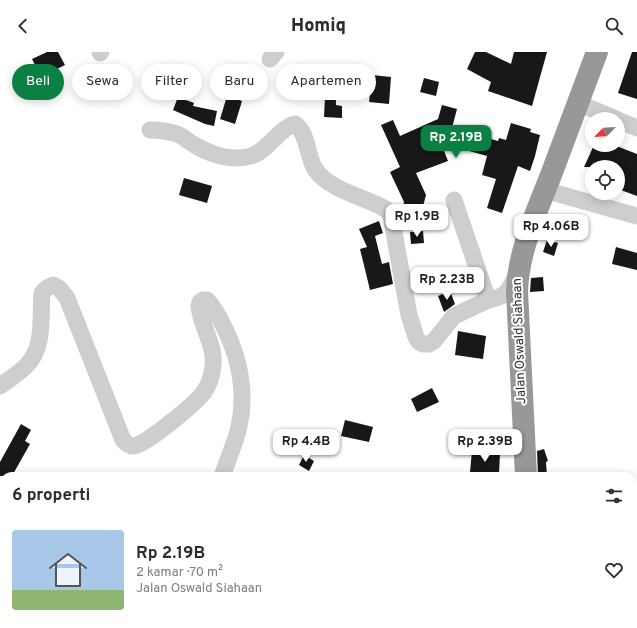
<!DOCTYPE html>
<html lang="id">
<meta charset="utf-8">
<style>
:root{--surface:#fff;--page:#f2f2f3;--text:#2b2b33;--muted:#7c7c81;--line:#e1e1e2;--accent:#0b8043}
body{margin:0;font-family:Overpass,sans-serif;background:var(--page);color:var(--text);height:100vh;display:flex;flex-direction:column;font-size:15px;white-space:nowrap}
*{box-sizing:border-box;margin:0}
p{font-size:13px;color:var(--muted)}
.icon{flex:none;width:22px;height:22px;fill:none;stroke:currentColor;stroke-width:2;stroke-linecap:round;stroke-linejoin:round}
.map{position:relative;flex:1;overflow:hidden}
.panel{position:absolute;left:0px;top:420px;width:637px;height:156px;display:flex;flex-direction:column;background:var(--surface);border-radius:12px 12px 0 0;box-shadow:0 2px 10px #0003}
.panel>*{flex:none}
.banner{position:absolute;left:12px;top:12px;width:400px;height:36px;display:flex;gap:8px}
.needle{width:26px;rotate:246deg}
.fabs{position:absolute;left:585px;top:60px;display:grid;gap:8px}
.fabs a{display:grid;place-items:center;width:40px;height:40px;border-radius:50%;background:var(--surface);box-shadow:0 2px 10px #0003;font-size:20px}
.price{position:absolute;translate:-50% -34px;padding:0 9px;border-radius:8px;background:#fff;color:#222;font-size:13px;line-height:26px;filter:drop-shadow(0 1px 2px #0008)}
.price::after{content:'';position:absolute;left:50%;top:24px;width:12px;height:9px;margin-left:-6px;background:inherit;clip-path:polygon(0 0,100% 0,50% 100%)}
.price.current{background:var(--accent);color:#fff}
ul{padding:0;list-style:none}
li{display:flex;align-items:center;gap:12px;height:100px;padding:0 12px}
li+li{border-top:1px solid var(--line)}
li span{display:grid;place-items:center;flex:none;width:112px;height:80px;border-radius:4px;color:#555}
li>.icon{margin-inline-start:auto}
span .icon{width:48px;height:48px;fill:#fffc;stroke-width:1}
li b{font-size:17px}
h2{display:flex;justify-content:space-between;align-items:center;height:48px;padding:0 12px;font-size:17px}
.tag{padding:0 14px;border-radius:18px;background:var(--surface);box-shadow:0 2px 10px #0003;font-size:14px;line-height:36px}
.tag.current{background:var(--accent);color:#fff}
header{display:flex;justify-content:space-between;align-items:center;height:52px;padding:0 12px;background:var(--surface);font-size:18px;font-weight:800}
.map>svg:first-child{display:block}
.building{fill:#181818}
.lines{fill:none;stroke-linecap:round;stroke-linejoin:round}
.street{stroke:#cecece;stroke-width:17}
.highway{stroke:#989898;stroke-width:22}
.labels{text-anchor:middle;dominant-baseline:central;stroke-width:4;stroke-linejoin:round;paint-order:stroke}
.street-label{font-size:13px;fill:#313131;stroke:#fff}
</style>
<header><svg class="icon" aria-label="back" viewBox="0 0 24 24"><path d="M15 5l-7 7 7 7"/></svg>Homiq<svg class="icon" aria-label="search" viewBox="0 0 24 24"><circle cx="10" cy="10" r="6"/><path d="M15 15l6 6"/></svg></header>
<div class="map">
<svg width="637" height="576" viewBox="0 0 637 576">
<rect width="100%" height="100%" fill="#fff"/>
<!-- building -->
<g class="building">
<path d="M 47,0 L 58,0 L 65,13 L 41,25 L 32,7 Z"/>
<path d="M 475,0 L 486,0 L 511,12 L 514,0 L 547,0 L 532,54 L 488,39 L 491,30 L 467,17 Z"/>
<path d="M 632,0 L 637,0 L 637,47 L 618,41 Z"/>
<path d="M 335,16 L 336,53 L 342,54 L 342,66 L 324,65 L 325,44 L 316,44 L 316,41 L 293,43 L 292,17 Z"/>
<path d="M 372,23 L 391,25 L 389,52 L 369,50 Z"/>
<path d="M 424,26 L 439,30 L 436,44 L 420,40 Z"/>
<path d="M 227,44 L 242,49 L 235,72 L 220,67 Z"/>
<path d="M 178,45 L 194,51 L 193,54 L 217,59 L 214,74 L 205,72 L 173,58 Z"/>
<path d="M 442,53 L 457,57 L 452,76 L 498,89 L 499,86 L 506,88 L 511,71 L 531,77 L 530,80 L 540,83 L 535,104 L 530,119 L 518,114 L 502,161 L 487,156 L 496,127 L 482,123 L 487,104 L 441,91 L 448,109 L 416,121 L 426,143 L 417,177 L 403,174 L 401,164 L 404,150 L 390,120 L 400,115 L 381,73 L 393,68 L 400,84 L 438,67 Z"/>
<path d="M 594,93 L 614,93 L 637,102 L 637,144 L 618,137 L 618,115 L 584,115 Z"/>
<path d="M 184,126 L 212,134 L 207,151 L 179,143 Z"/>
<path d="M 379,169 L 383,181 L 375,184 L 382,212 L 389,210 L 393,232 L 370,238 L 360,197 L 367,195 L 359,177 Z"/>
<path d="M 423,179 L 424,191 L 411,192 L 410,180 Z"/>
<path d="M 547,188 L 558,191 L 554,204 L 543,200 Z"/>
<path d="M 616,195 L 637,201 L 637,218 L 612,212 Z"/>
<path d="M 543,225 L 544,239 L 530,240 L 531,226 Z"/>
<path d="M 450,239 L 455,252 L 444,260 L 438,244 Z"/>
<path d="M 458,279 L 486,284 L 483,307 L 455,303 Z"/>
<path d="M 432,336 L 439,350 L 417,360 L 411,347 Z"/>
<path d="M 345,368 L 373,375 L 369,390 L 341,384 Z"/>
<path d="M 21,372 L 31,378 L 25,389 L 30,392 L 12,424 L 0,424 L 0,410 Z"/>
<path d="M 544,397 L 548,409 L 546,410 L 547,424 L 538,424 L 537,399 Z"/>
<path d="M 472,399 L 500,401 L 499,422 L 470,420 Z"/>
<path d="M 304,403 L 314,409 L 309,419 L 299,413 Z"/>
</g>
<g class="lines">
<!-- street -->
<g class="street">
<path d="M 100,1 L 101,0"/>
<path d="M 270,7 L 276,0"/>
<path d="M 578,51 L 616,67"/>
<path d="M 618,68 L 637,76"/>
<path d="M 150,78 C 159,78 168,79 177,82 C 183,84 187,89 193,92 C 209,102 232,110 251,104 C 268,99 280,75 295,72 C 308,80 307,105 315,117 C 328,137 360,144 380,154 L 387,158 L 391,164 L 409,263 L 416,285 L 419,290 L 423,292 L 429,292 L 434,289 L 454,264 L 488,248"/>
<path d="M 545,138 L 637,164"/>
<path d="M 454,148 L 488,248 C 508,245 509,238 517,221"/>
<path d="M 0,334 C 9,327 20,321 27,313 C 45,294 40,265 42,241 L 47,236 L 53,233 L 59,236 L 67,246 L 123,388 C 126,391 129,394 133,394 C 146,393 196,351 204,340 C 208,334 211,327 212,320 C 218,295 201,277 199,254 L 200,250 L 203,248 L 207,248 C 216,257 221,269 226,279 C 240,309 246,343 239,375 C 235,391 228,408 222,424"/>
<path d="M 200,572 L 200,576"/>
<path d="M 251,576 L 253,572"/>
<path d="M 314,576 L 314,572"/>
<path d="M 506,576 L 521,572"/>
</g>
<!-- highway -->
<g class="highway">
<path d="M 526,424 L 517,240 C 518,200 536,161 551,123 C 566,82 582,41 597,0"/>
<path d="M 527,572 L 527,576"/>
</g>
</g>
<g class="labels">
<!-- street labels -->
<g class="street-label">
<text transform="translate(520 289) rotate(-92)">Jalan Oswald Siahaan</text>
</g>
</g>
</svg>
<div class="fabs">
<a><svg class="needle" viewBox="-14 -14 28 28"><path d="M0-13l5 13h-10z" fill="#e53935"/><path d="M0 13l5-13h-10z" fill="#7c7c81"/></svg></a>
<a><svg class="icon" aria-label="locate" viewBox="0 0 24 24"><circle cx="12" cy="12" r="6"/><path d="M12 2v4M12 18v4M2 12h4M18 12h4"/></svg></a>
</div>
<b class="price current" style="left:456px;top:107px">Rp 2.19B</b>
<b class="price" style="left:417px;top:186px">Rp 1.9B</b>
<b class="price" style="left:551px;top:196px">Rp 4.06B</b>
<b class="price" style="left:447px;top:249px">Rp 2.23B</b>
<b class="price" style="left:306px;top:411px">Rp 4.4B</b>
<b class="price" style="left:485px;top:411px">Rp 2.39B</b>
<div class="banner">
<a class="tag current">Beli</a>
<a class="tag">Sewa</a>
<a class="tag">Filter</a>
<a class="tag">Baru</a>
<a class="tag">Apartemen</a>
</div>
<section class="panel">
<h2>6 properti<svg class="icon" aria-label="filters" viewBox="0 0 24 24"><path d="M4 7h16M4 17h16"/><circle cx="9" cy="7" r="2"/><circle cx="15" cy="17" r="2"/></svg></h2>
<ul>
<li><span style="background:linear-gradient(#a9c7e8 75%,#8fb573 0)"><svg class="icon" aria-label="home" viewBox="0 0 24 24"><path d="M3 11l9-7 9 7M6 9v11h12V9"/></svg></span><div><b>Rp 2.19B</b><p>2 kamar · 70 m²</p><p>Jalan Oswald Siahaan</p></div><svg class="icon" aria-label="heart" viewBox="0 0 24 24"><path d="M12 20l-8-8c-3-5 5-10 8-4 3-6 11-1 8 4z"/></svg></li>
</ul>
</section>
</div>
